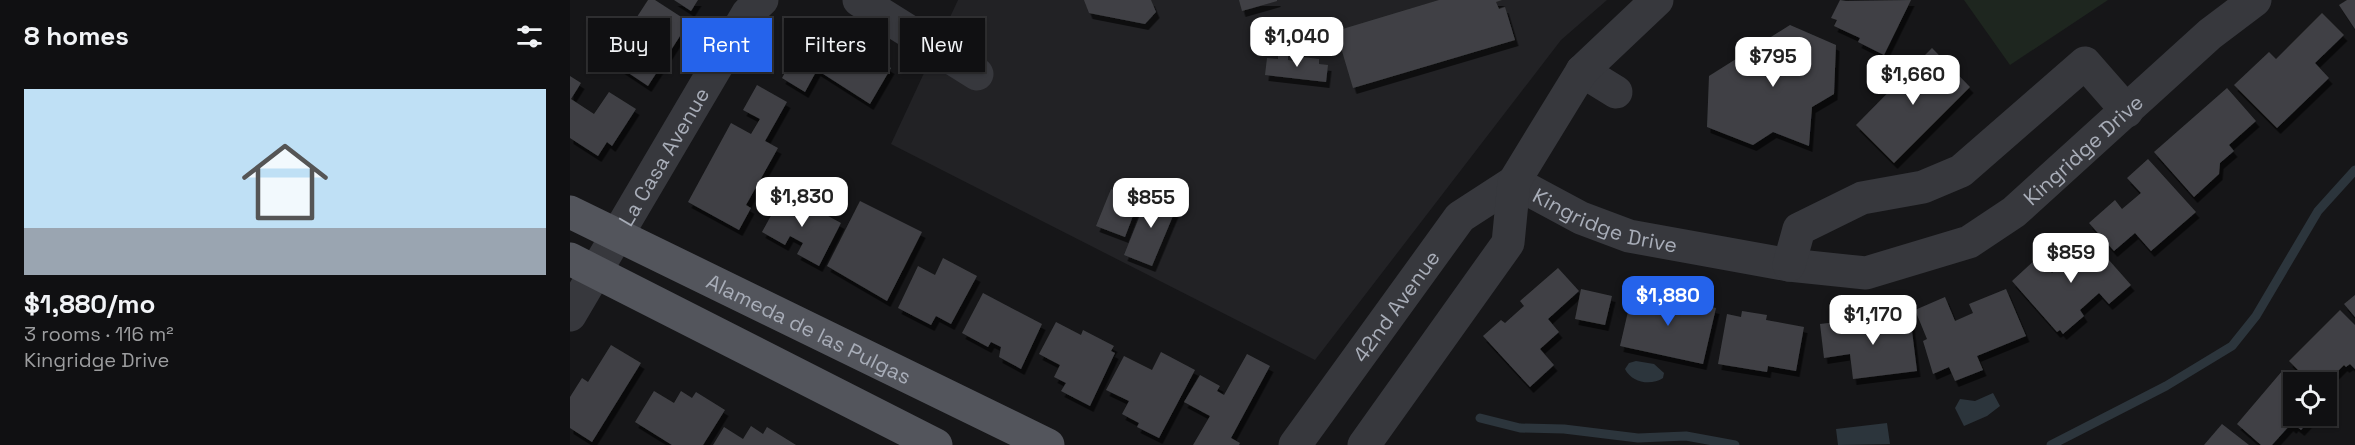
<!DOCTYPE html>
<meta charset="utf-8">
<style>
:root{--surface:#101012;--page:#1e1e20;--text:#f1f3f6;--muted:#9c9d9f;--line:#303032;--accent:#2563eb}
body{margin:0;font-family:"Space Grotesk",sans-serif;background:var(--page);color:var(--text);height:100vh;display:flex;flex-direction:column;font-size:22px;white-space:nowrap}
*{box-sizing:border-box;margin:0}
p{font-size:20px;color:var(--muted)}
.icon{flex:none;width:33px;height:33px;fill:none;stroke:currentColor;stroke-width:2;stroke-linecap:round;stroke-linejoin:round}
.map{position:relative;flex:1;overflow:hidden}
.drawer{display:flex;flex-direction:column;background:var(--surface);width:570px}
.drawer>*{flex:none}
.hud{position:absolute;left:18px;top:18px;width:570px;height:54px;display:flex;gap:12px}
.tools{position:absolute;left:1713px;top:372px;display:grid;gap:12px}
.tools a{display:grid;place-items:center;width:54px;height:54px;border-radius:0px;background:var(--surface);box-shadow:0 2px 4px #0004,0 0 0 2px var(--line);font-size:30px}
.price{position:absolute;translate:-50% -51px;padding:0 14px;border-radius:12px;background:#fff;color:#222;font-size:20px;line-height:39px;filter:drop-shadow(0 2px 3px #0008)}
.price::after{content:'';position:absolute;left:50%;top:36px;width:18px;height:14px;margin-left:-9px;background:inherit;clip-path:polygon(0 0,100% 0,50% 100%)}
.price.selected{background:var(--accent);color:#fff}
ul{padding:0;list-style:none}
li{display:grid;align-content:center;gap:12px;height:318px;padding:0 24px}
li span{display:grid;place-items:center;height:186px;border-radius:0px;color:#555}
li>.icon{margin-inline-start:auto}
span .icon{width:108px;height:108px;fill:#fffc;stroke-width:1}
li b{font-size:26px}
h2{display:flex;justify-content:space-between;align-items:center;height:72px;padding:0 24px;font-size:26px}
.chip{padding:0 21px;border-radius:0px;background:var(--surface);box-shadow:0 2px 4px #0004,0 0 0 2px var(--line);font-size:21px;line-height:54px}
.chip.selected{background:var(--accent);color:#fff}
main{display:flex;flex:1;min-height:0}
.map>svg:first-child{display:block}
.built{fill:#222225}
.green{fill:#1e261f}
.water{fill:#2c353c}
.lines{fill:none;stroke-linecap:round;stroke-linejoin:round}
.stream{stroke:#2c353c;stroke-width:9}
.building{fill:#404145;filter:url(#shadow)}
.minor{stroke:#37383d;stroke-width:33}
.major{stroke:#53555c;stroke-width:33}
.labels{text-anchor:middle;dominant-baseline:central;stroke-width:6;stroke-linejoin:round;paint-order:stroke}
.street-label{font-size:21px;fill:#a8adb8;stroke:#111113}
</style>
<main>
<section class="drawer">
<h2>8 homes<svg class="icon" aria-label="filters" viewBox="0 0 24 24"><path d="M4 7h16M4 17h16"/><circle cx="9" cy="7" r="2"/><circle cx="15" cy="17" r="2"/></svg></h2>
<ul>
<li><span style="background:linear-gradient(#bfe0f5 75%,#9aa5b1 0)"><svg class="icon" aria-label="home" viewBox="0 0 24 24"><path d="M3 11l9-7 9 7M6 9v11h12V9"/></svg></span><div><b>$1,880/mo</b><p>3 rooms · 116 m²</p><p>Kingridge Drive</p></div></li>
</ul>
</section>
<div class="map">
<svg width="1785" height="445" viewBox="0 0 1785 445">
<defs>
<filter id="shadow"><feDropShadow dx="3.5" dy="6" stdDeviation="0" flood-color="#0009"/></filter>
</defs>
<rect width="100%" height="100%" fill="#161618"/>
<!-- built -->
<path class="built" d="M 388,0 L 1037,0 L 991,40 L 745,360 L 321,144 Z"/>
<!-- green -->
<path class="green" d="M 1394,0 L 1538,0 L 1440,65 Z"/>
<!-- water -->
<g class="water">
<path d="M 1066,361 L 1084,364 L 1094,373 L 1093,378 C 1081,386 1062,383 1055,369 L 1059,363 Z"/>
<path d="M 1423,393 L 1430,406 L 1417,416 L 1394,426 L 1385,408 L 1390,399 L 1405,401 Z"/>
<path d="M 1317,423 L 1320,444 L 1268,445 L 1266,429 Z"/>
</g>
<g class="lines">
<!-- stream -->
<g class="stream">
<path d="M 910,418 L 950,428 L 994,429 L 1068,438 L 1116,436 L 1165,445"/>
<path d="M 1481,445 L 1596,386 L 1662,346 L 1686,316 L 1748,211 L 1785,170"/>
</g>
</g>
<!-- building -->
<g class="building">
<path d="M 78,0 L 85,0 L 119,22 L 78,86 L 39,60 Z"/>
<path d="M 104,0 L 128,0 L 121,11 Z"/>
<path d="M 514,0 L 581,0 L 586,12 L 575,24 L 519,13 Z"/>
<path d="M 669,0 L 707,0 L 707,1 L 672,11 Z"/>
<path d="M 869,0 L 932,0 L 926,2 L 929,9 L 935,7 L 945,40 L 783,88 L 766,31 Z"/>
<path d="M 1270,0 L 1276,1 L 1341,0 L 1314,55 L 1288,42 L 1290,38 L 1264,26 L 1267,20 L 1261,18 Z"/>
<path d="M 1777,0 L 1785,0 L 1785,29 L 1769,5 Z"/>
<path d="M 1752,13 L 1774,35 L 1745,63 L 1759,78 L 1707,128 L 1664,85 L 1699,52 L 1706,59 Z"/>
<path d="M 1220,25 L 1266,45 L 1264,94 L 1242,107 L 1239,146 L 1203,132 L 1183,145 L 1137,127 L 1139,76 Z"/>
<path d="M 257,29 L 321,68 L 300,104 L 247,70 L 235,92 L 212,78 L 227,51 L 239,58 Z"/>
<path d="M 1362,48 L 1400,87 L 1324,163 L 1286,125 Z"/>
<path d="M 708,54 L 718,55 L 718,60 L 724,61 L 724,56 L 749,59 L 749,64 L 758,65 L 756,82 L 695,75 L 697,58 L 708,59 Z"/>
<path d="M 0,76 L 11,83 L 1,99 L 24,114 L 39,92 L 66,109 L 42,146 L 37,142 L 28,156 L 0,138 Z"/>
<path d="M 187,85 L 217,102 L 195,141 L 208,148 L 176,205 L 181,208 L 169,230 L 118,202 L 161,123 L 181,134 L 190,119 L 173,110 Z"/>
<path d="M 1657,88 L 1686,121 L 1659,145 L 1664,151 L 1650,163 L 1649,174 L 1624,197 L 1584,152 Z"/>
<path d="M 1578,159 L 1626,212 L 1581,251 L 1565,233 L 1544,251 L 1519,223 L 1545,200 L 1552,209 L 1571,193 L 1557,178 Z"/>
<path d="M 541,189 L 569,200 L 555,237 L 526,226 Z"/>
<path d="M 214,192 L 271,223 L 249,266 L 227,254 L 233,243 L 220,236 L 215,245 L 192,232 Z"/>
<path d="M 579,193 L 608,204 L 582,266 L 554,255 Z"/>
<path d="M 290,201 L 352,232 L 317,301 L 257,266 Z"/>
<path d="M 1515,233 L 1561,285 L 1539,304 L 1529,293 L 1510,310 L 1514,316 L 1493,334 L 1490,330 L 1487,332 L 1442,281 L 1468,257 L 1482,273 L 1498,259 L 1493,252 Z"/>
<path d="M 373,258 L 407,276 L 381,324 L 366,316 L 361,325 L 328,308 L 348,266 L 365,275 Z"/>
<path d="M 988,268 L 1009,291 L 978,319 L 989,332 L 970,349 L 984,365 L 960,387 L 913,336 L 931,320 L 935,323 L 954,306 L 950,301 Z"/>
<path d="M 1011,289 L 1042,296 L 1035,325 L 1005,319 Z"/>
<path d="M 1436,289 L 1456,336 L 1407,356 L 1413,370 L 1385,381 L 1379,367 L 1363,374 L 1353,341 L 1357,339 L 1345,310 L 1375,297 L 1385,321 L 1403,313 L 1399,304 Z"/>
<path d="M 1063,290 L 1146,308 L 1133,364 L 1050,346 Z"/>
<path d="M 413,293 L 472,324 L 451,369 L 429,357 L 431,347 L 421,342 L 418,347 L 392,333 Z"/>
<path d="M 1785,295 L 1785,317 L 1774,304 Z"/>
<path d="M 1770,310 L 1785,325 L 1785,369 L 1780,364 L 1776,367 L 1774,365 L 1757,382 L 1740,382 L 1719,361 Z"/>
<path d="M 1172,311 L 1197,315 L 1196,320 L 1234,327 L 1226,371 L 1198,366 L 1197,372 L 1148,364 L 1157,314 L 1171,317 Z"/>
<path d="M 1340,315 L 1347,371 L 1283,379 L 1280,354 L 1254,358 L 1250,324 L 1283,320 L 1284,331 L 1293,329 L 1292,324 L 1302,323 L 1301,320 Z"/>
<path d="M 486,322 L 511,335 L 513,330 L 544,346 L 541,351 L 545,353 L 520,406 L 491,391 L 496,383 L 484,377 L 490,365 L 469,354 Z"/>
<path d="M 41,345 L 71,363 L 22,442 L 0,428 L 0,397 L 12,378 L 18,382 Z"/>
<path d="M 591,352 L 625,370 L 589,438 L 567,427 L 569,423 L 552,414 L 559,401 L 536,390 L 554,356 L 582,370 Z"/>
<path d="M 677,354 L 700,366 L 661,438 L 670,443 L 669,445 L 623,445 L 640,416 L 614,402 L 630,375 L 650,386 L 647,391 L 654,395 Z"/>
<path d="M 1713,370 L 1728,382 L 1724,382 L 1724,416 L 1744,416 L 1731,430 L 1725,425 L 1723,428 L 1720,425 L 1702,445 L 1691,445 L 1667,424 Z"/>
<path d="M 84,391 L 104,403 L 111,391 L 122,398 L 126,392 L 155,410 L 133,445 L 102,445 L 65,422 Z"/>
<path d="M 1652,424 L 1679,445 L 1634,445 Z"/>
<path d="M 181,426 L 193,434 L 197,427 L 226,445 L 143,445 L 154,427 L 173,439 Z"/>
</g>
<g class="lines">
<!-- minor -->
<g class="minor">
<path d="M 289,0 L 407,74"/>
<path d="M 1012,71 L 1046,92"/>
<path id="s1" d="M 944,182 L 1011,218 L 1059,236 L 1219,265 L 1296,273 L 1399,242 L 1444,212 L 1640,34 L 1685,0"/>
<path d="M 1219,265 L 1229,229 L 1292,198 L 1353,187 L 1391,171 L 1515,63 L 1557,111"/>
<path id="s2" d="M 0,315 L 178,13 L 192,0"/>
<path id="s3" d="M 725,445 L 890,217 L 944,182"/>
<path d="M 794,445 L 938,243 L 944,182 L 1012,71 L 1087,0"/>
</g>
<!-- major -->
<g class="major">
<path id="s4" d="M 0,212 L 478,445"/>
<path d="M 0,259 L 366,445"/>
</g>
</g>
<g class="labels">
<!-- street labels -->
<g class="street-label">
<text stroke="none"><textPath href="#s1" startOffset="622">Kingridge Drive</textPath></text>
<text stroke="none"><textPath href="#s2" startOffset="184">La Casa Avenue</textPath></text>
<text stroke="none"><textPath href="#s1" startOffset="100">Kingridge Drive</textPath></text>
<text stroke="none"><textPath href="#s3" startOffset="172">42nd Avenue</textPath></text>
<text stroke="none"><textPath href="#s4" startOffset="266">Alameda de las Pulgas</textPath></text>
</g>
</g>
</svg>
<div class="tools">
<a><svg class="icon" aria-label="locate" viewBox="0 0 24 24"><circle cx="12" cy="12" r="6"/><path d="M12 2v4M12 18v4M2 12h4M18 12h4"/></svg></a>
</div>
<b class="price" style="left:727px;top:68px">$1,040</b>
<b class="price" style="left:1203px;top:88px">$795</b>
<b class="price" style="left:1343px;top:106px">$1,660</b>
<b class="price" style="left:232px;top:228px">$1,830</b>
<b class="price" style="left:581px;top:229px">$855</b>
<b class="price" style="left:1501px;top:284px">$859</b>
<b class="price selected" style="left:1098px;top:327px">$1,880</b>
<b class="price" style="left:1303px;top:346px">$1,170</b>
<div class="hud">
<a class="chip">Buy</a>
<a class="chip selected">Rent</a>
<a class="chip">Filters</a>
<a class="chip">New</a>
</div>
</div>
</main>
